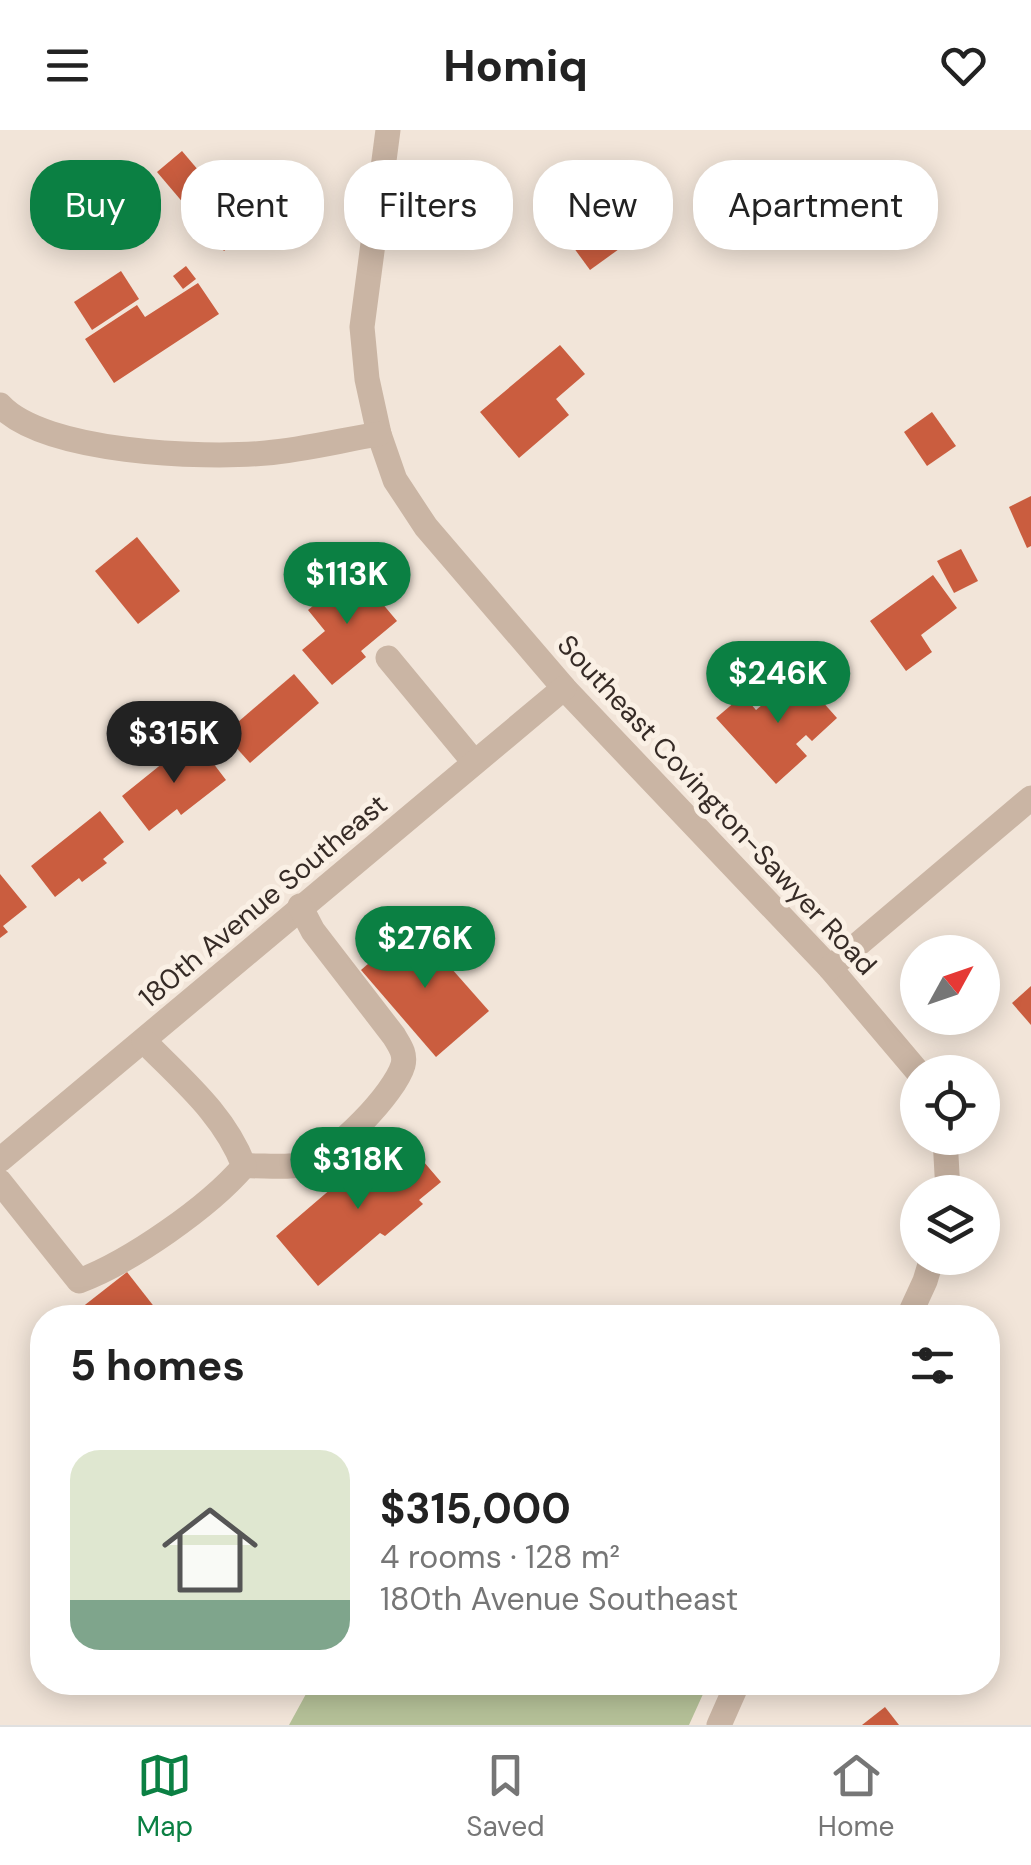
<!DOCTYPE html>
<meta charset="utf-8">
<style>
:root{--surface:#fff;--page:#f6f6f6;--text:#222;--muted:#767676;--line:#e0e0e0;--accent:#0b8043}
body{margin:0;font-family:"DM Sans",sans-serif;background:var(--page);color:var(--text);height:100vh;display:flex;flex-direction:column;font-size:38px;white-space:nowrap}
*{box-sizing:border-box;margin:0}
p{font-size:32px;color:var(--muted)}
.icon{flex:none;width:55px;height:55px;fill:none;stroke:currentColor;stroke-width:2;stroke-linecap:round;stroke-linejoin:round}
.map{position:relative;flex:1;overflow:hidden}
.details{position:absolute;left:30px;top:1175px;width:970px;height:390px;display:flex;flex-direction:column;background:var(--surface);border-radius:40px;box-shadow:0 5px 25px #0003}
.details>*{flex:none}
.guide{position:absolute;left:30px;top:30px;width:972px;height:90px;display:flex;gap:20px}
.needle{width:65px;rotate:50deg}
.fabs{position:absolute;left:900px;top:805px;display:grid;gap:20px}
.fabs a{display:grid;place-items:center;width:100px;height:100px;border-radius:50%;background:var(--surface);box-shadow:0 5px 25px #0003;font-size:50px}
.price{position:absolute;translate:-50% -85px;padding:0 22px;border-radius:35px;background:var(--accent);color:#fff;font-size:32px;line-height:65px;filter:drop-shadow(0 2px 5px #0008)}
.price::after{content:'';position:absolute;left:50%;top:60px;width:30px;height:22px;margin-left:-15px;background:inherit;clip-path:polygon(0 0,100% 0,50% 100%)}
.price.active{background:#222;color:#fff}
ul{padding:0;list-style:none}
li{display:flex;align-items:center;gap:30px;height:250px;padding:0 40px}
li span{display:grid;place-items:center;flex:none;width:280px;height:200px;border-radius:30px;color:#555}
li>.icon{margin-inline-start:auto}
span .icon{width:120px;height:120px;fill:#fffc;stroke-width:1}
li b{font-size:42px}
h2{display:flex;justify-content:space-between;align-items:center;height:120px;padding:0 40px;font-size:42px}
.tag{padding:0 35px;border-radius:40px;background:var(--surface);box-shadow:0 5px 25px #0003;font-size:35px;line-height:90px}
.tag.active{background:var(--accent);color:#fff}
header{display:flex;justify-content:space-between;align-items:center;height:130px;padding:0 40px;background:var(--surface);font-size:45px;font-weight:800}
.dock{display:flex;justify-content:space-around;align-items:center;height:140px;border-top:2px solid var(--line);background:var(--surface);font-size:28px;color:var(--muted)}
.dock a{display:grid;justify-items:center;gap:5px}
.dock .active{color:var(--accent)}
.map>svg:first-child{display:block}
.green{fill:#b5c198}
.building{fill:#ca5d3f}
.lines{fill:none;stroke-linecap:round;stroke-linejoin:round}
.minor{stroke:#cab5a4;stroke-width:25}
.labels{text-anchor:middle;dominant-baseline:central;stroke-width:10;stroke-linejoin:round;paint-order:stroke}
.street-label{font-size:28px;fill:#362b26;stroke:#faf0e5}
</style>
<header><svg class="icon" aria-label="menu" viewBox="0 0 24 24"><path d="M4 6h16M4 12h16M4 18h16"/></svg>Homiq<svg class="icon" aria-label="heart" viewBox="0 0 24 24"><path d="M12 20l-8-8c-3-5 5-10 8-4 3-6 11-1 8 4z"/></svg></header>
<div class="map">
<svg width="1031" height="1595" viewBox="0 0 1031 1595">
<rect width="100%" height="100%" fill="#f2e5d9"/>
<!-- green -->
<path class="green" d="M 312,1553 L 312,1552 L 708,1553 L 689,1595 L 289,1595 Z"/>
<!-- building -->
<g class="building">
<path d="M 182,21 L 249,100 L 224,121 L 157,42 Z"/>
<path d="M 577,47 L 626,114 L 590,140 L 541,73 Z"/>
<path d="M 186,136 L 196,149 L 183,159 L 173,146 Z"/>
<path d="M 121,141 L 139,169 L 92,200 L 74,172 Z"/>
<path d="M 198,153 L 219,184 L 114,253 L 85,209 L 137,175 L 145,187 Z"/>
<path d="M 560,215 L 585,244 L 556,269 L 569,285 L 519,328 L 480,282 Z"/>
<path d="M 932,282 L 956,316 L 927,336 L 904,302 Z"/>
<path d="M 1031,366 L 1031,416 L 1027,418 L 1009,377 Z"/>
<path d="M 137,407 L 180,461 L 138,494 L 95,441 Z"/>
<path d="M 961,419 L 978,451 L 954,463 L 937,431 Z"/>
<path d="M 355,441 L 397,491 L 361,521 L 366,527 L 332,555 L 302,520 L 325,501 L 308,480 Z"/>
<path d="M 933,445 L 957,478 L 921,505 L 932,522 L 906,541 L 870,491 Z"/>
<path d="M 294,544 L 319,573 L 250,633 L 224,604 Z"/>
<path d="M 798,544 L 837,588 L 812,611 L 806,605 L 796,614 L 807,626 L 776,654 L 716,588 L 743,565 L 756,580 Z"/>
<path d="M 194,608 L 226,650 L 181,685 L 177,679 L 149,701 L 122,666 Z"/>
<path d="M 100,681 L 124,712 L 103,729 L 107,733 L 82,752 L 79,748 L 55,767 L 31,736 Z"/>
<path d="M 0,744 L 27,777 L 3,796 L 8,802 L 0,808 Z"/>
<path d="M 413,795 L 489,881 L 436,927 L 361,840 Z"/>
<path d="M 1031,856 L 1031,895 L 1012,873 Z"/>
<path d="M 406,1011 L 441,1052 L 419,1070 L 423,1074 L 385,1106 L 380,1103 L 318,1156 L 276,1106 L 360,1034 L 367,1041 Z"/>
<path d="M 127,1142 L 163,1188 L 88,1188 L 81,1178 Z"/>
<path d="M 885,1577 L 899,1595 L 862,1595 Z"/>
</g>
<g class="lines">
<!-- minor -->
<g class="minor">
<path d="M 388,0 L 362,197 L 367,249 L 379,304 L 395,350 L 426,397 L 564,558 L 830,838 L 918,942"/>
<path d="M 0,275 C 44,323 203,329 266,323 C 303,320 342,310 379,304"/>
<path d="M 388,528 L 474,632"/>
<path d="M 830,838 L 1031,668"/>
<path d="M 945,1008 L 948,1062"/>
<path d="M 0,1030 L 564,558"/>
<path d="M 244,1036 C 263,1035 289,1039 307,1033 C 335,1025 395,963 403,935 C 406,923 399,915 394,906 L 313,801 L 300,776"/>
<path d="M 0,1052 L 79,1151 C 130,1132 209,1077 244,1036 C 224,984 182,950 144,911"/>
<path d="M 908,1188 L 925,1151 L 932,1128"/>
<path d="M 719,1595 L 738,1552"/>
</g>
</g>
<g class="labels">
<!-- street labels -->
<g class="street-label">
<text transform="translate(717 675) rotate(47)">Southeast Covington-Sawyer Road</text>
<text transform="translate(263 771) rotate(-40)">180th Avenue Southeast</text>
</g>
</g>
</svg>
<div class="fabs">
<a><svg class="needle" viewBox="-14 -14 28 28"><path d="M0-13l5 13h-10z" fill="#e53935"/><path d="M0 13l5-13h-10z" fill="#767676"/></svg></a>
<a><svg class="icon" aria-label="locate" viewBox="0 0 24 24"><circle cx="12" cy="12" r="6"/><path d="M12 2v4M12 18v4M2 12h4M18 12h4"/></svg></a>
<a><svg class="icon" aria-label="layers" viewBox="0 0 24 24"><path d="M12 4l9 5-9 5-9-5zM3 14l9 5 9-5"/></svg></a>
</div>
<b class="price" style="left:347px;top:497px">$113K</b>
<b class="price" style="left:778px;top:596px">$246K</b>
<b class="price active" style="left:174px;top:656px">$315K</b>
<b class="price" style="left:425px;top:861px">$276K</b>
<b class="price" style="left:358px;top:1082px">$318K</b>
<div class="guide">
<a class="tag active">Buy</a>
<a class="tag">Rent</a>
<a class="tag">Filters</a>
<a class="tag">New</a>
<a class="tag">Apartment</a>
</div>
<section class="details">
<h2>5 homes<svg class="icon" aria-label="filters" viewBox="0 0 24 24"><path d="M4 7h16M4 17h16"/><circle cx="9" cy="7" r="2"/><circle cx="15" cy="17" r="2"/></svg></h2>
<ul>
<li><span style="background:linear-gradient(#dfe7d0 75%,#7fa58c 0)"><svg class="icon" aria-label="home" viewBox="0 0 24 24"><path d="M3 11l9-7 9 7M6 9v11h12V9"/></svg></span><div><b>$315,000</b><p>4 rooms · 128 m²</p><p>180th Avenue Southeast</p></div></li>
</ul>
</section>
</div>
<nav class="dock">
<a class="active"><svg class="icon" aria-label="map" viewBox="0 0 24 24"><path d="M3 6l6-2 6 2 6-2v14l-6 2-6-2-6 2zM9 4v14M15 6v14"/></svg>Map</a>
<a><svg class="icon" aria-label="saved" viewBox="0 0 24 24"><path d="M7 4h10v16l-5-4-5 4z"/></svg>Saved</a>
<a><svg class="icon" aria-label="home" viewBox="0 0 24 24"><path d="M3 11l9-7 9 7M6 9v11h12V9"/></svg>Home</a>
</nav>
